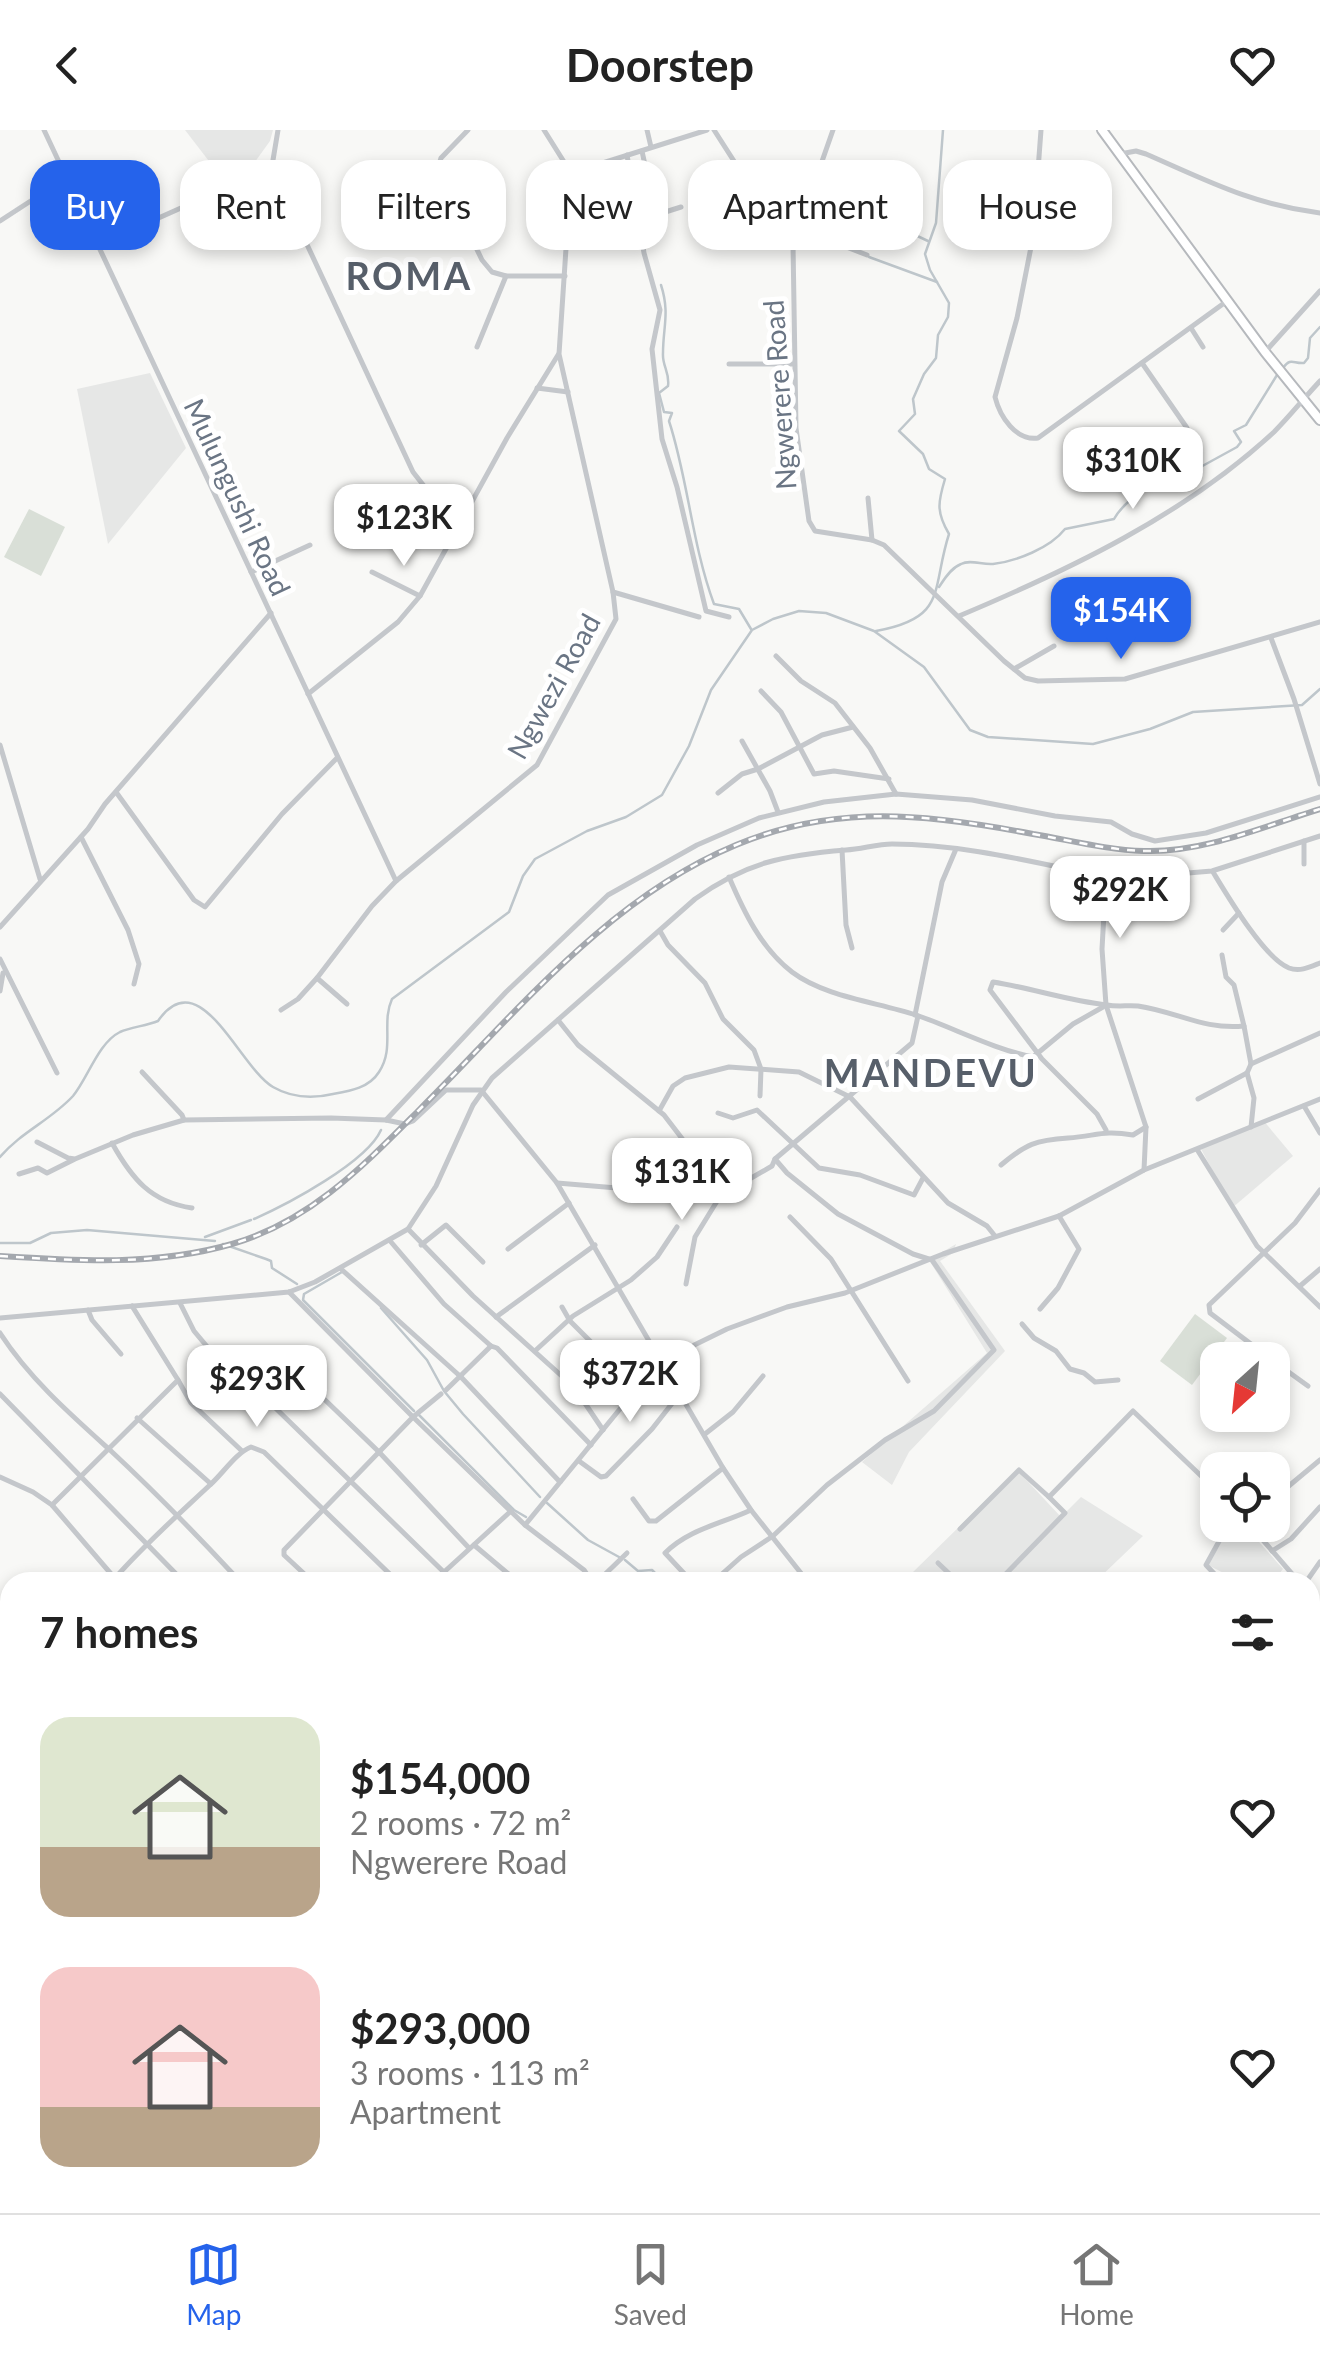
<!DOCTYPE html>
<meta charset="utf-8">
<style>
:root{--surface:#fff;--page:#f6f6f6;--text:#222;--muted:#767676;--line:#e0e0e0;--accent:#2563eb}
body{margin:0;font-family:Lato,sans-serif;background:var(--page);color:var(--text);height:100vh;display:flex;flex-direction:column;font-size:38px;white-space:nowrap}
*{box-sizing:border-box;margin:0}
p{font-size:32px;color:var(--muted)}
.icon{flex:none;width:55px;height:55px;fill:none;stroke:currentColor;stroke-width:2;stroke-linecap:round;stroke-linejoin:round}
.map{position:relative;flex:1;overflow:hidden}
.details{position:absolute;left:0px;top:1442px;width:1320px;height:642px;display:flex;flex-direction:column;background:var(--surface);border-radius:30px 30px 0 0;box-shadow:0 5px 15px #0003}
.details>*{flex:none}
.banner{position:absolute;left:30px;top:30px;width:1260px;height:90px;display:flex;gap:20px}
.needle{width:65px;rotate:207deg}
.fabs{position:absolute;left:1200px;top:1212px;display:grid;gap:20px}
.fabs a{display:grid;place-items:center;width:90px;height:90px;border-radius:20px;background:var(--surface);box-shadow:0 5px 15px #0003;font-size:50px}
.price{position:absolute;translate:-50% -85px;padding:0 22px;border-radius:20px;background:#fff;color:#222;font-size:32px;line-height:65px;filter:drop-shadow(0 2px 5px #0008)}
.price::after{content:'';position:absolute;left:50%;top:60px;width:30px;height:22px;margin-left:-15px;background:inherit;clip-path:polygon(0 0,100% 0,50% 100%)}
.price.on{background:var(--accent);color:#fff}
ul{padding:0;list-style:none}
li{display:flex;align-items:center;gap:30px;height:250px;padding:0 40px}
li span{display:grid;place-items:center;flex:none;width:280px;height:200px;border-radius:30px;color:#555}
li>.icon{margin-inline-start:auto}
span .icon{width:120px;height:120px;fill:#fffc;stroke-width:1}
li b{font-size:42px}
h2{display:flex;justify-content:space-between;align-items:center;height:120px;padding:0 40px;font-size:42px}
.tag{padding:0 35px;border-radius:30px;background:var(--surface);box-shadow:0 5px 15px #0003;font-size:35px;line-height:90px}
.tag.on{background:var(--accent);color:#fff}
header{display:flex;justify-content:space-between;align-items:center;height:130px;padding:0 40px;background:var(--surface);font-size:45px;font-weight:700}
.menu{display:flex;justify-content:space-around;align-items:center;height:140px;border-top:2px solid var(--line);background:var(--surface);font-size:28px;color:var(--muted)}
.menu a{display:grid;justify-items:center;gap:5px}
.menu .on{color:var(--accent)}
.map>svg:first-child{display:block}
.built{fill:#e6e7e6}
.green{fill:#d9dfd7}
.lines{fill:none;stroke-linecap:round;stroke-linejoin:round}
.stream{stroke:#bec6cb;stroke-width:2.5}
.major-casing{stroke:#b6b9bd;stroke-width:12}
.minor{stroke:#c4c7cb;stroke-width:5}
.major{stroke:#fff;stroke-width:8}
.rail-casing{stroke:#a4a8ae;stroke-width:6}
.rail{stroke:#fff;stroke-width:2.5;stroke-dasharray:8;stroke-linecap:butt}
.labels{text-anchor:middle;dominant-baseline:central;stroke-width:10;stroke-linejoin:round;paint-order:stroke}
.street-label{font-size:28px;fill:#6a7584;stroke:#fff}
.district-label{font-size:38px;font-weight:bold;letter-spacing:2.5px;fill:#575f6a;stroke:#fff}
</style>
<header><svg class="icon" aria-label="back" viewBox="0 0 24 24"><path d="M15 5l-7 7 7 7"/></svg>Doorstep<svg class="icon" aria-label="heart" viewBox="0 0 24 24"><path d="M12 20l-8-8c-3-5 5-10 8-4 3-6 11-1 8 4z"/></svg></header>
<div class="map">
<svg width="1320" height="2083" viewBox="0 0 1320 2083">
<rect width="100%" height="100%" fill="#f8f8f6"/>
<!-- built -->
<g class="built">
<path d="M 185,0 L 273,0 L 270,11 L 247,43 L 225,52 Z"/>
<path d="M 150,243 L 186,318 L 108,414 L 77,259 Z"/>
<path d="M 1263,990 L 1293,1026 L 1232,1078 L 1200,1017 Z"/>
<path d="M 956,1114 L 953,1123 L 940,1131 L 1005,1221 L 909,1322 L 892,1355 L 862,1332 L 987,1223 L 929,1130 Z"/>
<path d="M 1017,1340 L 1061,1387 L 1081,1367 L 1143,1406 L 1095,1452 L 921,1452 L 912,1443 Z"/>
<path d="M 1231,1395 L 1244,1395 L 1283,1439 L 1272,1452 L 1241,1452 L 1208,1435 Z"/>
</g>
<!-- green -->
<g class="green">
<path d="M 29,379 L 65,397 L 41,446 L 4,427 Z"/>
<path d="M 1195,1184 L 1227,1208 L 1192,1255 L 1160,1231 Z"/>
</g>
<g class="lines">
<!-- stream -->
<g class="stream">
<path d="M 888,66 L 879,88 L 928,111"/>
<path d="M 869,127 L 937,152"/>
<path d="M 661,155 C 670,183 663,197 663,223 C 662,236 670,242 668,256 L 659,263 L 664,282 L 672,283 L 669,291 C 688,349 692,415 714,474 L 739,479 L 751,499"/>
<path d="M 1283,238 C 1291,227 1293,234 1304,233 L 1308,228 L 1310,208 L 1320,197"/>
<path d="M 939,457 C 944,449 951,438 961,434 C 970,429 982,435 993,434 C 1017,431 1050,418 1065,399 L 1114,389 C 1123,372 1138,367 1148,352 L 1186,345 L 1237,317 L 1241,312 L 1234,301 L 1246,295 L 1277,245"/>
<path d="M 876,501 C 948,488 931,460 949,404 C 936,382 938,372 945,349 L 929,339 L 923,324 L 899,301 L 915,284 L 913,269 L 924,244 L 936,228 L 938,205 L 948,187 L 949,173 L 930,140 L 925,124 L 936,93 L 943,0"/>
<path d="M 0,1027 C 21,1002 51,990 73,966 C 88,948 98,913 120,902 C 131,897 146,896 158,891 C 200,830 239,937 273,957 C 292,968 312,969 333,964 C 350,961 369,958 379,942 C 395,918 381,893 392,869 L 509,782 L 523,746 L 535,729 L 587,701 L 626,687 L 662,665 L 689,616 L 711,560 L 752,500 L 773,489 L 799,481 L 826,483 L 874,501 L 924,537 L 970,600 L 988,607 L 1093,614 L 1150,599 L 1193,582 L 1302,575 L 1320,559"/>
<path d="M 254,1089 C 288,1074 367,1032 381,1000"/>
<path d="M 205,1107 L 251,1090"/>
<path d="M 0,1113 L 30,1113 L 51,1103 L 87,1100 L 215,1111"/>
<path d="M 223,1114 L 266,1129 L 271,1131 L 272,1138 L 297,1154"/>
<path d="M 342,1142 L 304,1164 L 303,1170 L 414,1281"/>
<path d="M 381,1178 L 427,1230 L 444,1261 L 463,1284 L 540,1367"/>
<path d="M 419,1285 L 514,1380 L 526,1387"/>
<path d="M 547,1373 L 588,1410 L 619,1427"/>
<path d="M 625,1430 L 638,1441 L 652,1440 L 664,1452"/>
<path d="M 1310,1881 L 1320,1880"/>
</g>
<defs>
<path id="major" d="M 1102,0 L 1265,222 L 1320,290"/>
</defs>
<!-- major casing -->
<use href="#major" class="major-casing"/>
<!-- minor -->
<g class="minor">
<path d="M 44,0 L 396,751"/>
<path d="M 278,0 L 273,30 L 276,48 L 413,342 L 424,356 L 467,380"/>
<path d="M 468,0 L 441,28 L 438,38 L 482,130 L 492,142 L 506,146 L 565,146"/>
<path d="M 647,0 L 651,17"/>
<path d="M 714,0 L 757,67 L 793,114 L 796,298 L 809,391 L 815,401 L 872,410 L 884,415 L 1004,531 L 1025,548 L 1038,551 L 1125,549 L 1320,492"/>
<path d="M 1041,0 L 1033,107 L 1017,188 L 995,267 C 1000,287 1016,311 1038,308 L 1227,171"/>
<path d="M 642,21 L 655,82 L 659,84 L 681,77"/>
<path d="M 1120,24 L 1136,21 L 1146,24 C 1208,51 1251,74 1320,83"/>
<path d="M 627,25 L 644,123 L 660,180 L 652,219 L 662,309 L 677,357 L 706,481 L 729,487"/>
<path d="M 820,38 L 898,63"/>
<path d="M 981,42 L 1040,39"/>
<path d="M 571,43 L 707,0"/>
<path d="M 0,91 L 66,48"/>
<path d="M 798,98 L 867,125"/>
<path d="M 793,114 L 833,0"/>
<path d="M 98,115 L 273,37"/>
<path d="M 1191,198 L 1203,217"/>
<path d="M 477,217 L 506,146"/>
<path d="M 1265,222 L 1320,161"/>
<path d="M 1142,233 L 1187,298 L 1184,304 L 1165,315"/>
<path d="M 729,234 L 794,234"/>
<path d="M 537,258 L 568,262"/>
<path d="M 868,368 L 872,410"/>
<path d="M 251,442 L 310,415"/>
<path d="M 372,442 L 420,466"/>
<path d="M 613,462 L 699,487"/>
<path d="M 959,486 C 1071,439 1184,385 1274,302 C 1290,286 1304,268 1320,251"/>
<path d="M 1271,508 L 1294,569 L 1320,654"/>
<path d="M 776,526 L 801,551 L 835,573 L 870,618 L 896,664"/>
<path d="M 1014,539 L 1054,516"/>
<path d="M 761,561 L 781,582 L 814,644 L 834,641 L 889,649"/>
<path d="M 308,564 L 398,492 L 420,466 L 507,308 L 558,225"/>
<path d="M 742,611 L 770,661 L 778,682"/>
<path d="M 0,615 L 40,749"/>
<path d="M 116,662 L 194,770 L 205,777 L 282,684 L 337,628"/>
<path d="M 718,663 L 742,644 L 758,639 L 822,605 L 853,597"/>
<path d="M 81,707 L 128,800 L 139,834 L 134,854"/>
<path d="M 842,720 L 846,795 L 852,818"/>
<path d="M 1304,734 L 1304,711"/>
<path d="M 1213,742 C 1227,765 1264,828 1289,838 C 1300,842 1310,837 1320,833"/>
<path d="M 729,747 C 744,782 761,818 792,842 C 825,867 877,872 916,885 C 954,898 993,919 1033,927 L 1073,894 L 1103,877"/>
<path d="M 1106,747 L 1102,819 L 1106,875 L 1146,997 L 1144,1040"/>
<path d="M 0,797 L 88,699 L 105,674 L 271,483"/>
<path d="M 1223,800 L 1239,783"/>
<path d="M 660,801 L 668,815 L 705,853 L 723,889 L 754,920 L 761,939 L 760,966"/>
<path d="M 1222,825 L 1226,847 L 1234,855 L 1244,896"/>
<path d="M 0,829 L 57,943"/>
<path d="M 317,848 L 347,874"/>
<path d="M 0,861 L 3,843"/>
<path d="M 281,880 L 298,869 L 317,848 L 372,776 L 396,751 L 537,635 L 616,489 L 613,462 L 559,224 L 571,43 L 544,0"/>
<path d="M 915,885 L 942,752 L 956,719"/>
<path d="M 558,890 L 578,915 L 664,985 L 687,1015 L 723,1050"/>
<path d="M 142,942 L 182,985 L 184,990"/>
<path d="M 1247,943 L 1254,968 L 1251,997"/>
<path d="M 1198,969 L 1247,943 L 1251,934"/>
<path d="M 1304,976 L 1320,1003"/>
<path d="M 659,981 L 673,956 L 685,948 L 729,937 L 799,942 L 850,967 L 948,1073 L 987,1096 L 995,1106"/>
<path d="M 718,983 L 733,988 L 757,980 L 819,1038 L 860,1045 L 914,1065 L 923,1048"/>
<path d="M 386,990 L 506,862 L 608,765 L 697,715 L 759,688 L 824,672 L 896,664 L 972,670 L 1055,686 L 1111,692 L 1132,704 L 1155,711 L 1206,703 L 1320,667"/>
<path d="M 1106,1000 L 1097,984 L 1042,929 L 990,860 L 993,852 C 1031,858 1069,871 1107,875 C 1118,877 1128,875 1138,876 C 1178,882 1203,900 1244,896 L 1251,934 L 1320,903"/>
<path d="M 37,1012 L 68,1028 L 75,1029 L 133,1005 L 184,990 L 331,988 L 386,990 L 405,994 L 413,991 L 446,960 L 481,960 L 557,1053 L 723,1338 L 751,1380 L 808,1452"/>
<path d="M 112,1013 C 132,1049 151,1072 192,1078"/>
<path d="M 1198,1021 L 1257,1116 L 1320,1177"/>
<path d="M 1001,1035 C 1026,1014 1036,1010 1068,1008 C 1097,1006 1102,1000 1133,1005 L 1146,997"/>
<path d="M 19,1044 L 38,1038 L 47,1043 L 73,1030"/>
<path d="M 557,1053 L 617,1058 L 670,1057 L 710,1049 L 746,1051 L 772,1036 L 775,1029 L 912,913 L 918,886"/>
<path d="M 790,1087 L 831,1129 L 908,1251"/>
<path d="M 408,1099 L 473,1166 L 574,1257 L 603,1300"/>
<path d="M 391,1112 L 444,1174 L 491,1216 L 497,1218 L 591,1315"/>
<path d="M 421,1115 L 446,1095 L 483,1132"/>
<path d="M 508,1119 L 569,1073"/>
<path d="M 341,1139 L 461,1247 L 560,1352"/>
<path d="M 686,1154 L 695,1107 L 730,1050"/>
<path d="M 1300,1156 L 1320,1139"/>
<path d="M 289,1162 L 413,1287 L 284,1420 L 284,1425 L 313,1452"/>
<path d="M 180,1173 L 194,1201 L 230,1244"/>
<path d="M 562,1177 L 570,1191 L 613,1234 L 633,1263"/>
<path d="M 1040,1179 L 1058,1158 L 1079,1119 L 1059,1086"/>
<path d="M 88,1180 L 92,1190 L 121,1224"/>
<path d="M 496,1187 L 595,1115"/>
<path d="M 0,1188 L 289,1162 L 315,1152 L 408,1099 L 436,1056 L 473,975 L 492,948 L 695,769 C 746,732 785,725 846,720 C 862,719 877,714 892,714 C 964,714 1036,733 1106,747 L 1107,743 L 1152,746 L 1212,741 L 1320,706"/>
<path d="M 1022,1194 L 1034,1208 L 1056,1221 L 1070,1239 L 1084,1243 L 1095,1252 L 1118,1250"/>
<path d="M 0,1203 C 29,1248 70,1284 110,1320 C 153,1360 194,1402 234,1445"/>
<path d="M 536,1220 L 573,1186 L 631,1150 L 657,1127 L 677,1097"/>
<path d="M 1272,1230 L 1210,1183 L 1209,1175 L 1295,1093 L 1320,1060"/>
<path d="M 1272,1230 L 1308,1256"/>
<path d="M 292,1238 L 379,1322 L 469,1418"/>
<path d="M 178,1250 L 191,1273 L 242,1321"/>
<path d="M 446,1260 L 491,1216"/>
<path d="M 0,1264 L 184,1452"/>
<path d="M 441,1264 L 413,1287 L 525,1395 L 584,1440 L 592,1452"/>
<path d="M 250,1270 L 259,1262 L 454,1452"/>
<path d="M 137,1288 L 211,1354"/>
<path d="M 705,1304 L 733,1282 L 763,1246"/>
<path d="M 579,1331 L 601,1347 L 606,1346 L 652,1299 L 681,1262"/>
<path d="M 0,1347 L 33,1362 L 52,1375 L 118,1452"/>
<path d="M 633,1369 L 649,1391 L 656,1391 L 723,1338"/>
<path d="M 1272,1370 L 1320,1330"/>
<path d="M 52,1375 L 178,1250 L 132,1176"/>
<path d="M 525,1395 L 633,1263 L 680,1222 L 727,1199 L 787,1177 L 845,1163 L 943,1124 L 1059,1086 L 1144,1040 L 1320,969"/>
<path d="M 1250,1395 L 1299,1452"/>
<path d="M 960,1399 L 1019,1340 L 1049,1367"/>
<path d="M 474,1415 L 518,1452"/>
<path d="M 1272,1421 L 1291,1409 L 1320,1377"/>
<path d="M 938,1433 L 958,1452"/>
<path d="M 443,1443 L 511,1381"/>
<path d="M 1111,1445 L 1118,1452"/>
<path d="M 116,1447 C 146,1413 178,1385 211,1354 C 224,1342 236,1323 251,1317 L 264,1322 L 398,1452"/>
<path d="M 597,1452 L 627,1423"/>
<path d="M 692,1452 L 665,1423 C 689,1399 721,1394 751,1380"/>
<path d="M 713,1452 L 741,1427 L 773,1406 L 827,1355 L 885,1310 L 934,1281 L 994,1220 L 932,1130 L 913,1124 L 838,1084 L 787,1043 L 775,1029"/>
<path d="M 998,1452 L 1065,1383 L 1049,1367 L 1133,1281 L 1218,1362"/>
<path d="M 1222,1452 L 1206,1435 L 1228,1395"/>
<path d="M 1306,1452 L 1320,1432"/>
<path d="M 1310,1465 L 1320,1478"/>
<path d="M 1310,1516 L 1320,1529"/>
<path d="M 0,1534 L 10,1564"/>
<path d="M 1310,1559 L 1320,1552"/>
<path d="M 1310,1570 L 1320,1584"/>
<path d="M 0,1576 L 10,1568"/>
<path d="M 1310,1609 L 1320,1601"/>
<path d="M 0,1636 L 10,1650"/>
<path d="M 1310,1638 L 1320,1630"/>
<path d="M 1310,1651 L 1320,1664"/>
<path d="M 1310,1676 L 1320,1669"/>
<path d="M 0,1699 L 6,1704 L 10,1701"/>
<path d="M 1310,1719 L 1320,1712"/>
<path d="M 1310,1760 L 1320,1752"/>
<path d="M 1310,1790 L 1320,1783"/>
<path d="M 0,1799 L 10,1807"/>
<path d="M 1310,1851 L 1320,1865"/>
<path d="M 0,1888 L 10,1872"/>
<path d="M 0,1937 L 10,1941"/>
<path d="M 1310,1951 L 1320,1946"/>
<path d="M 0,1985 L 10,1989"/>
<path d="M 1310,1987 L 1320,1982"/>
<path d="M 0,2018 L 10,2022"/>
<path d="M 1310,2023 L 1320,2018"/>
<path d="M 1310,2048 L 1320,2044"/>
<path d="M 1310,2070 L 1320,2065"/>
<path d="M 93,2075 L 109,2083"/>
<path d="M 220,2075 L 217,2080 L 222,2083"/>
<path d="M 291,2075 L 314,2083"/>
<path d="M 350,2075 L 366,2083"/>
<path d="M 492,2075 L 509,2083"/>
<path d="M 708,2075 L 721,2083"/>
<path d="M 809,2075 L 825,2083"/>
<path d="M 1052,2075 L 1063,2083 L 1082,2075"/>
<path d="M 1101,2075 L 1106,2083"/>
<path d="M 1153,2075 L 1157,2083"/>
<path d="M 1229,2075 L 1234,2083"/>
<path d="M 3,2083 L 9,2083"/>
<path d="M 63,2083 L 65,2075"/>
<path d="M 320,2083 L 323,2075"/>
<path d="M 425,2083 L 429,2075"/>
<path d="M 560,2083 L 563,2075"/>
<path d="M 757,2083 L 762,2075"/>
<path d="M 850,2083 L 853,2075"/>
<path d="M 887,2083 L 892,2075"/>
<path d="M 958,2083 L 961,2075"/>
<path d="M 1119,2083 L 1133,2075"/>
<path d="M 1192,2083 L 1206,2075"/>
<path d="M 1239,2083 L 1255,2075"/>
<path d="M 1286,2083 L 1301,2075"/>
</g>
<!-- major -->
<use href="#major" class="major"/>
<defs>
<path id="rail" d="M 0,1126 C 78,1131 156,1136 232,1114 C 311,1091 364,1035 420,979 C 516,883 608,768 736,715 C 836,673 929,684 1033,704 C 1069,710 1107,720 1144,721 C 1204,723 1264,696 1320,679"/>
</defs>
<!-- rail casing -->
<use href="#rail" class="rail-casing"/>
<!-- rail -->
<use href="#rail" class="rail"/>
</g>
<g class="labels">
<!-- street labels -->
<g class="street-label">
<text transform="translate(779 265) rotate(-94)">Ngwerere Road</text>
<text transform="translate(238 367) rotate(65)">Mulungushi Road</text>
<text transform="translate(553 556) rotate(-61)">Ngwezi Road</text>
</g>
<!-- district labels -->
<g class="district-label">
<text x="409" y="145">ROMA</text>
<text x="931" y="942">MANDEVU</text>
</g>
</g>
</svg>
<div class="fabs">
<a><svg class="needle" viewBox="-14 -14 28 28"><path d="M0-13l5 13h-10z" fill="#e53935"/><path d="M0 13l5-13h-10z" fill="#767676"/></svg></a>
<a><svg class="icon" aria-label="locate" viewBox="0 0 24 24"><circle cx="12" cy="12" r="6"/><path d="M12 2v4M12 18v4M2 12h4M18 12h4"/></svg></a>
</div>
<b class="price" style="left:1133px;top:382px">$310K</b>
<b class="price" style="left:404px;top:439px">$123K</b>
<b class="price on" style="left:1121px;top:532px">$154K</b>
<b class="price" style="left:1120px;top:811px">$292K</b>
<b class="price" style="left:682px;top:1093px">$131K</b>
<b class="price" style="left:630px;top:1295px">$372K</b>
<b class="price" style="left:257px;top:1300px">$293K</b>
<div class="banner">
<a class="tag on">Buy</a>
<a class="tag">Rent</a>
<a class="tag">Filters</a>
<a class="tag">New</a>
<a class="tag">Apartment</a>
<a class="tag">House</a>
</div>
<section class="details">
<h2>7 homes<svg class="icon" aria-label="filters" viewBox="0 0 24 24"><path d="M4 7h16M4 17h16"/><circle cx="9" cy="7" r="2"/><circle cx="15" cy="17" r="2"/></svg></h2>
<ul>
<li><span style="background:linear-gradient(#dfe7d0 65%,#b9a48a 0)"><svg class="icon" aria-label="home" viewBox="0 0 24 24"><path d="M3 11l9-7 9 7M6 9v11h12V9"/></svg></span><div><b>$154,000</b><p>2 rooms · 72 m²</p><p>Ngwerere Road</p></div><svg class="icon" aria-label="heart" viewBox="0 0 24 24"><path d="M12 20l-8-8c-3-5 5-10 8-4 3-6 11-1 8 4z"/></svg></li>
<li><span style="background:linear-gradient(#f6c9c9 70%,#b9a48a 0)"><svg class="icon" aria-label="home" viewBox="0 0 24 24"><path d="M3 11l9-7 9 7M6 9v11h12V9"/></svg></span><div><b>$293,000</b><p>3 rooms · 113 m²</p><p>Apartment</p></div><svg class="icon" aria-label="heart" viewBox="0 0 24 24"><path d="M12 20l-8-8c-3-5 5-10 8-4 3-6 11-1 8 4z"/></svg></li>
</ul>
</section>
</div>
<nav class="menu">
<a class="on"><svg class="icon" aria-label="map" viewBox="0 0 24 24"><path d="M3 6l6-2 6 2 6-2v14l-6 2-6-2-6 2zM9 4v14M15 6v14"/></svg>Map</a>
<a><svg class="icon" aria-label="saved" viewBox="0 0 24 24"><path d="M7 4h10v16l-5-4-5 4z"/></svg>Saved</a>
<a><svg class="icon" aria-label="home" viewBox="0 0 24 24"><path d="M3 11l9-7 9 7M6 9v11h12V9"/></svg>Home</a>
</nav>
